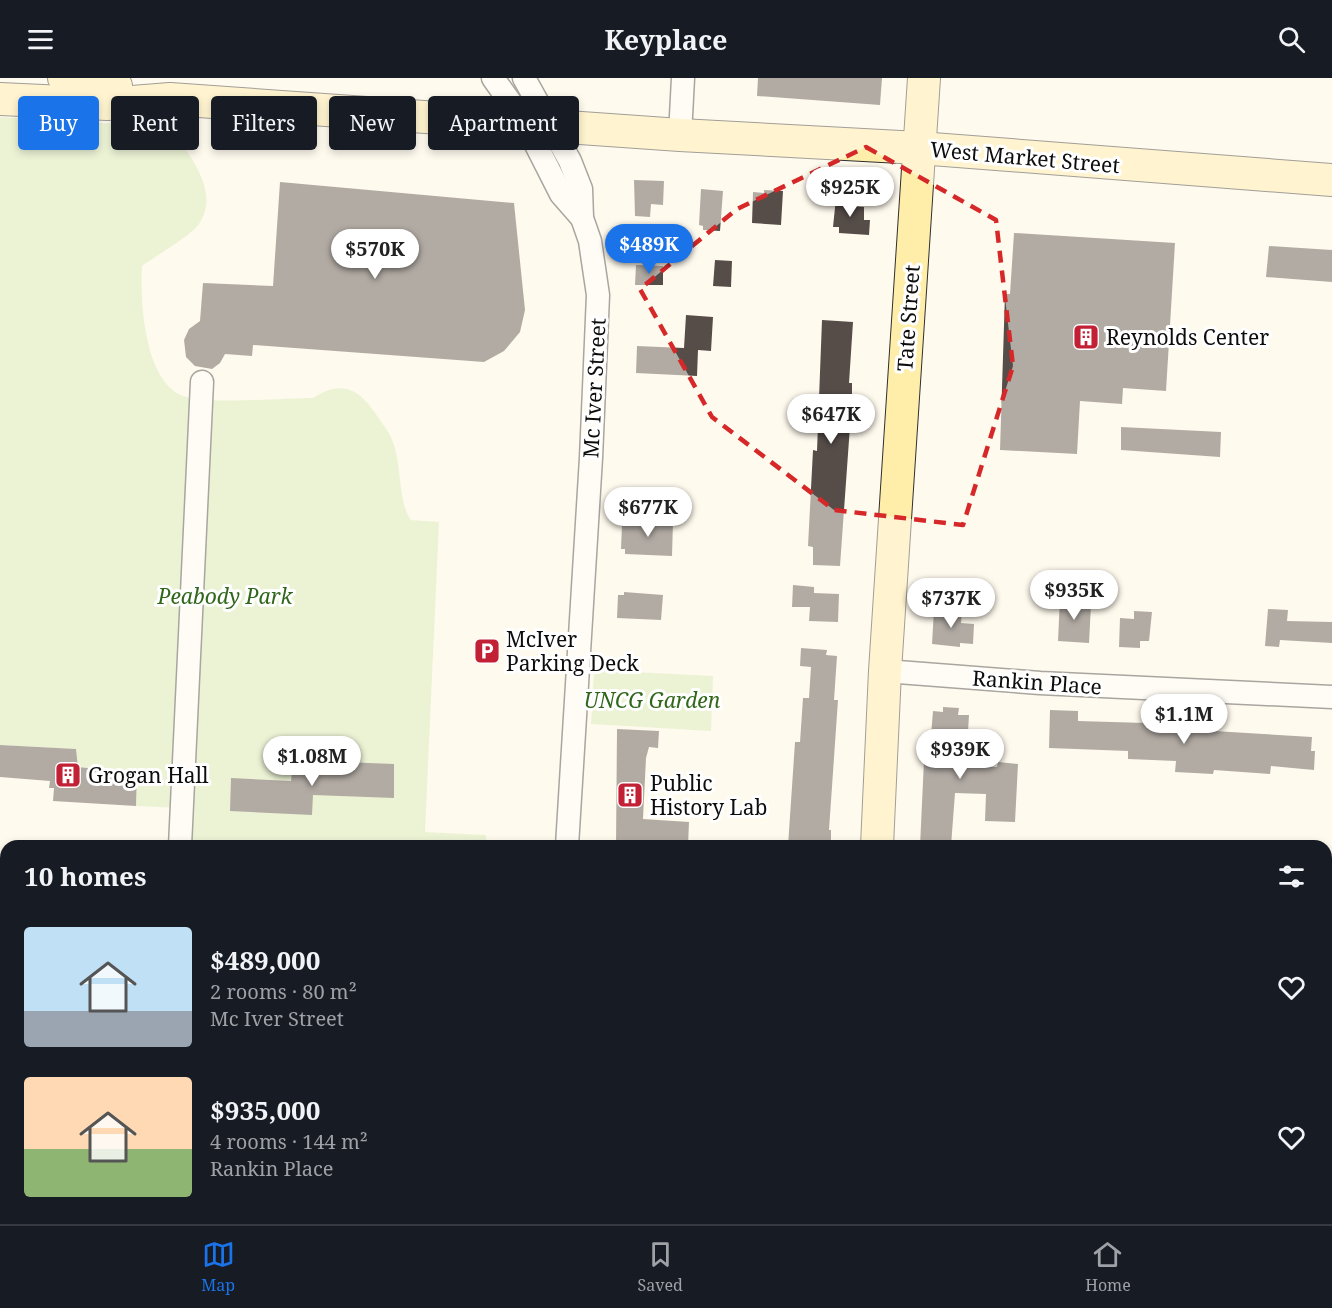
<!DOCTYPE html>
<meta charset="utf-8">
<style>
:root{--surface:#171b24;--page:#20242c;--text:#f1f3f6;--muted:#9ea1a6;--line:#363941;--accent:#1a73e8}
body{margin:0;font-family:"Noto Serif",serif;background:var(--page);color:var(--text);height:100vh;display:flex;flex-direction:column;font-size:22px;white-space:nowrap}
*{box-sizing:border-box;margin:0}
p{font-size:20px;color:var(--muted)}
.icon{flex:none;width:33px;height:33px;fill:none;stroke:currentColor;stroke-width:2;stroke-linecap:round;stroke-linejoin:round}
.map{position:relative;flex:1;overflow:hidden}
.panel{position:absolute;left:0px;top:762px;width:1332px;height:384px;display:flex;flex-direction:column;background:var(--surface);border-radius:18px 18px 0 0;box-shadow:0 3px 9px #0003}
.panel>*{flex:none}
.guide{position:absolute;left:18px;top:18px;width:600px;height:54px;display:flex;gap:12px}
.price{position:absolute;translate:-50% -51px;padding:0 14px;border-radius:21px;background:#fff;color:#222;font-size:20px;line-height:39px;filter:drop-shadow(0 2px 3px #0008)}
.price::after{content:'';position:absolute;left:50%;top:36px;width:18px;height:14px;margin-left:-9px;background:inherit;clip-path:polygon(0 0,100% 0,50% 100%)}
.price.active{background:var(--accent);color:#fff}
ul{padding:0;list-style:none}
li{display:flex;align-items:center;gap:18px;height:150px;padding:0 24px}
li span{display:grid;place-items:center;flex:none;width:168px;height:120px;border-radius:6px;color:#555}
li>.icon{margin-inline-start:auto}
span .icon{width:72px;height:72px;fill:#fffc;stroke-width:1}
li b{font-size:26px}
h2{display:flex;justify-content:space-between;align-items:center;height:72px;padding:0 24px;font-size:26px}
.chip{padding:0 21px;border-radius:6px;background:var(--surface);box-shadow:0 3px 9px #0003;font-size:21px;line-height:54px}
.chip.active{background:var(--accent);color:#fff}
header{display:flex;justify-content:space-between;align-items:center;height:78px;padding:0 24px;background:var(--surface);font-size:27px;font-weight:700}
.dock{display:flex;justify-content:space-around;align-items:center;height:84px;border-top:2px solid var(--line);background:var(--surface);font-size:16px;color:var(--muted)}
.dock a{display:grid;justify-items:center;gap:3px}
.dock .active{color:var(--accent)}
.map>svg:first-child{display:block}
.green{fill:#d6ebb6}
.building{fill:#564d49}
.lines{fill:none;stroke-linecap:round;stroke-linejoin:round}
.street-casing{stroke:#404040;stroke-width:25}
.secondary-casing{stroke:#2f2f2f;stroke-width:34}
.street{stroke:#fff;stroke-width:22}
.secondary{stroke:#ffeea9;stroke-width:32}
.marked{fill:none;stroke:#d62828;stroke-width:4.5;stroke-dasharray:12 8;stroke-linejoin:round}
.labels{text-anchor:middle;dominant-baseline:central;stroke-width:6;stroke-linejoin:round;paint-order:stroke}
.street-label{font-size:21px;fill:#0d0d0d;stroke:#fff}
.poi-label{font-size:21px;fill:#0d0d0d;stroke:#fff;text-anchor:start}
.park-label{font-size:21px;font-style:italic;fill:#31671b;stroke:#fff}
</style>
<header><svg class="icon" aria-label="menu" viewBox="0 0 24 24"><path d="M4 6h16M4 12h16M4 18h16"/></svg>Keyplace<svg class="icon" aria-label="search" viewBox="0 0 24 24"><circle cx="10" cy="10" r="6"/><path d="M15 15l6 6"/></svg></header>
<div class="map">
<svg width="1332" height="1146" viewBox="0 0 1332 1146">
<rect width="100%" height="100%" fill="#fffaee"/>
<!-- green -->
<g class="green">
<path d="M 0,39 L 171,49 C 189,78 221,113 199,146 C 192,157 154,179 142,188 C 140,223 144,303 183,318 C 210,327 281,320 313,320 C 345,299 362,314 380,342 C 384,348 390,355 392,362 C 402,385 398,425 411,442 L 439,444 L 425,754 L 486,757 L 486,768 L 180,768 L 182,730 L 136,728 L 137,695 L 78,689 L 76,671 L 0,667 Z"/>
<path d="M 594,592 L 713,598 L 711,653 L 591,646 Z"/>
</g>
<!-- building -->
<g class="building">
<path d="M 758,0 L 882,0 L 880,27 L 757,18 Z"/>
<path d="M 634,102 L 664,103 L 663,127 L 651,126 L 650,139 L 635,138 Z"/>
<path d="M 280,104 L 514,125 L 525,232 L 520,254 L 504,273 L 484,284 L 253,267 L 252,278 L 225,276 L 220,285 L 212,291 L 195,288 L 186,279 L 184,262 L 189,251 L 200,243 L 203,205 L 273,208 Z"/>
<path d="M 701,111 L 723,113 L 720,153 L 703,152 L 703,148 L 699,147 Z"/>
<path d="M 764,112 L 783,113 L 781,147 L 752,145 L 753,114 L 764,115 Z"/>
<path d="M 836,120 L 851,121 L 851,128 L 864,129 L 864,142 L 870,142 L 869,157 L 839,155 L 839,149 L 833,149 Z"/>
<path d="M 1014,155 L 1175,165 L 1166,313 L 1123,310 L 1122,326 L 1080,323 L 1077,376 L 1000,372 L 1005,216 L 1010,216 Z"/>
<path d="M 1269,168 L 1332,172 L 1332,204 L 1266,199 Z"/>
<path d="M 715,182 L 732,183 L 731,209 L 713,208 Z"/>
<path d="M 636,187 L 663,188 L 663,207 L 635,207 Z"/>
<path d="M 686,237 L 713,239 L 711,273 L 698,272 L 697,298 L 636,295 L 637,268 L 684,270 Z"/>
<path d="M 822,242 L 853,244 L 849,305 L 852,305 L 852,320 L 840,488 L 813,487 L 813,469 L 808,468 L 813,372 L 817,373 Z"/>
<path d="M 1121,349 L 1221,354 L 1220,379 L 1121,372 Z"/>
<path d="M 628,442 L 673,444 L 672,478 L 625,476 L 625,471 L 621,471 L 622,446 L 627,446 Z"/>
<path d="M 793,507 L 814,509 L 814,515 L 839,516 L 838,544 L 809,543 L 810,529 L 792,529 Z"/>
<path d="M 624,514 L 663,517 L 661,542 L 617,540 L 618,517 L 624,517 Z"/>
<path d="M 1060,519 L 1081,520 L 1081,527 L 1091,527 L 1089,565 L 1058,563 Z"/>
<path d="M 934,531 L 962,533 L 961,545 L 974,546 L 973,566 L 960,565 L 960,569 L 932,566 Z"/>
<path d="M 1268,531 L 1288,532 L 1287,543 L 1332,544 L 1332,565 L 1280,562 L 1279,569 L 1265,568 Z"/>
<path d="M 1134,533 L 1152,534 L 1149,563 L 1140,563 L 1140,570 L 1119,569 L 1120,540 L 1134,541 Z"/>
<path d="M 801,570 L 827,572 L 826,577 L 837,578 L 834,622 L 838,622 L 829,752 L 831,752 L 831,768 L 788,768 L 795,664 L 800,664 L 803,620 L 809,620 L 811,589 L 800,588 Z"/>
<path d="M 943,629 L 959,630 L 958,637 L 969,637 L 966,688 L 997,689 L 998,684 L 1018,686 L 1015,744 L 985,743 L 986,716 L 955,715 L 951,768 L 920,768 L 924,682 L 929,682 L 933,633 L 943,634 Z"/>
<path d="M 1050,632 L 1078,633 L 1078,643 L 1214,647 L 1214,653 L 1312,659 L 1311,673 L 1315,673 L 1314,692 L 1271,688 L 1270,696 L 1214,692 L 1213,696 L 1175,694 L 1176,683 L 1128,681 L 1128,673 L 1049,670 Z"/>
<path d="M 617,651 L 659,653 L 658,670 L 649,669 L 646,680 L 643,741 L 689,744 L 688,768 L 616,768 Z"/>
<path d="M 0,667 L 76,671 L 78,689 L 137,695 L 136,728 L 53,723 L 54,710 L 49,710 L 50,703 L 0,699 Z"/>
<path d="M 293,682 L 394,686 L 394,720 L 313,717 L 312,737 L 230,733 L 231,700 L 291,703 Z"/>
</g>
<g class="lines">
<defs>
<g id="street">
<path d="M 493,0 L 525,45 L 561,116 L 582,140"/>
<path d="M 524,0 L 570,83 L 581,111 L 582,140 L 590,163 L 598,217 L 591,380 L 567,768"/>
<path d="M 680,57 L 683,0"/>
<path d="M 885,593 L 1040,605 L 1332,619"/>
<path d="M 180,768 L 202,304"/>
<path d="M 0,966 L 6,950"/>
<path d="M 1326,999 L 1332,1000"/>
<path d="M 162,1146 L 162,1140"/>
</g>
<g id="secondary">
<path d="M 64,0 L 116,8"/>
<path d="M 0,21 L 107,26 L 170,21 L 680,57 L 919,70 L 1332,102"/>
<path d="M 877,768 L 885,593 L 924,0"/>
<path d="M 856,1146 L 857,1140"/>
</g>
</defs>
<!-- street casing -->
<use href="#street" class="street-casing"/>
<!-- secondary casing -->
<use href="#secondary" class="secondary-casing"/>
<!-- street -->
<use href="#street" class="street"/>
<!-- secondary -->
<use href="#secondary" class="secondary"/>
</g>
<!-- marked area -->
<path d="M0 0H1332V1146H0ZM 866,69 L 996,142 L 1013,288 L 963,447 L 834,432 L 712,339 L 640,211 L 737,131 Z" fill="#fffaee" fill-opacity=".55" fill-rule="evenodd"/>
<path class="marked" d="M 866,69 L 996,142 L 1013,288 L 963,447 L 834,432 L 712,339 L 640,211 L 737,131 Z"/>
<!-- icons -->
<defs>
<symbol id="building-square" viewBox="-11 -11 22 22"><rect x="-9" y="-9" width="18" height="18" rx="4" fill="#c22135" stroke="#fff"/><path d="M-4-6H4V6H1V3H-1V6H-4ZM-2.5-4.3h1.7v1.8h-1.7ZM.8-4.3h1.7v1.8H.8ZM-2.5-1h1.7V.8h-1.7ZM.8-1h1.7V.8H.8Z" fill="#fff"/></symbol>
<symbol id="parking-square" viewBox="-11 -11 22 22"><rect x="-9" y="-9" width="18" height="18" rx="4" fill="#c22135" stroke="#fff"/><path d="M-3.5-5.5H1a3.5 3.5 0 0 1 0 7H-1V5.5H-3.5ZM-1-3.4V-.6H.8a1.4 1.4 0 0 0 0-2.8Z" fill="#fff"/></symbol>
</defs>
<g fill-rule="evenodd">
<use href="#building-square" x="1071" y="244" width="30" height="30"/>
<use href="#parking-square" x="472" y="558" width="30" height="30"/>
<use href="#building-square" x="53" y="682" width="30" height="30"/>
<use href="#building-square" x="615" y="702" width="30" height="30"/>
</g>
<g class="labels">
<!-- street labels -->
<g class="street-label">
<text transform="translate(1025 79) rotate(5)">West Market Street</text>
<text transform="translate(908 240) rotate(-86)">Tate Street</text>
<text transform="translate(594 310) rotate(-87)">Mc Iver Street</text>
<text transform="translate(1037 604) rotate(4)">Rankin Place</text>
</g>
<!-- poi labels -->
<g class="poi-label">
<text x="1106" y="259">Reynolds Center</text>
<text x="506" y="561">McIver<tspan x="506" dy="24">Parking Deck</tspan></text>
<text x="88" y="697">Grogan Hall</text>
<text x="650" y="705">Public<tspan x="650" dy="24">History Lab</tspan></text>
</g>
<!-- park labels -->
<g class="park-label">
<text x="225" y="518">Peabody Park</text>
<text x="652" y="622">UNCG Garden</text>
</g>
</g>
</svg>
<b class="price" style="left:850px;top:140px">$925K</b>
<b class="price active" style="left:649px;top:197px">$489K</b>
<b class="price" style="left:375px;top:202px">$570K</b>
<b class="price" style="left:831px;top:367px">$647K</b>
<b class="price" style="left:648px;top:460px">$677K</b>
<b class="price" style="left:1074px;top:543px">$935K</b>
<b class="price" style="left:951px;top:551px">$737K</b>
<b class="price" style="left:1184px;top:667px">$1.1M</b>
<b class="price" style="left:960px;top:702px">$939K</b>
<b class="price" style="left:312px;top:709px">$1.08M</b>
<div class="guide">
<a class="chip active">Buy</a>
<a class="chip">Rent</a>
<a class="chip">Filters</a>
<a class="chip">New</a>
<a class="chip">Apartment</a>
</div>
<section class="panel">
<h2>10 homes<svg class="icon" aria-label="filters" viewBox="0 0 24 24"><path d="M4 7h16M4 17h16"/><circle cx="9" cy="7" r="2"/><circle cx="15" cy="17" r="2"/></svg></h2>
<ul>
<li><span style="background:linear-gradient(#bfe0f5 70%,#9aa5b1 0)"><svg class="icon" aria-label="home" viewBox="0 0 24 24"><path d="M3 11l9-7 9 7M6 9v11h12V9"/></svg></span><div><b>$489,000</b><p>2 rooms · 80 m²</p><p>Mc Iver Street</p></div><svg class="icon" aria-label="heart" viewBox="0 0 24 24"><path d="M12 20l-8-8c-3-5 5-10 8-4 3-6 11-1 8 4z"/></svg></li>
<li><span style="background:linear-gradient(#ffd9b3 60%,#8fb573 0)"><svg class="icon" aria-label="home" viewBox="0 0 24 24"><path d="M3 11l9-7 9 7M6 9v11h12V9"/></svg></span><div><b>$935,000</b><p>4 rooms · 144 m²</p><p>Rankin Place</p></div><svg class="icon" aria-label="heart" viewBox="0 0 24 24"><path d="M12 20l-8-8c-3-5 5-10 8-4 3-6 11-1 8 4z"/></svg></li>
</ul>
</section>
</div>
<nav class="dock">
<a class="active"><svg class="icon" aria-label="map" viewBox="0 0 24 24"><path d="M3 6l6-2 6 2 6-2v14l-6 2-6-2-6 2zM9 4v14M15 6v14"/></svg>Map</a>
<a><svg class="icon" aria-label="saved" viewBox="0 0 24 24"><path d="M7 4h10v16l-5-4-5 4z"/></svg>Saved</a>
<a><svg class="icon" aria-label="home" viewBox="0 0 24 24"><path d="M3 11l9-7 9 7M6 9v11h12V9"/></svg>Home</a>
</nav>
